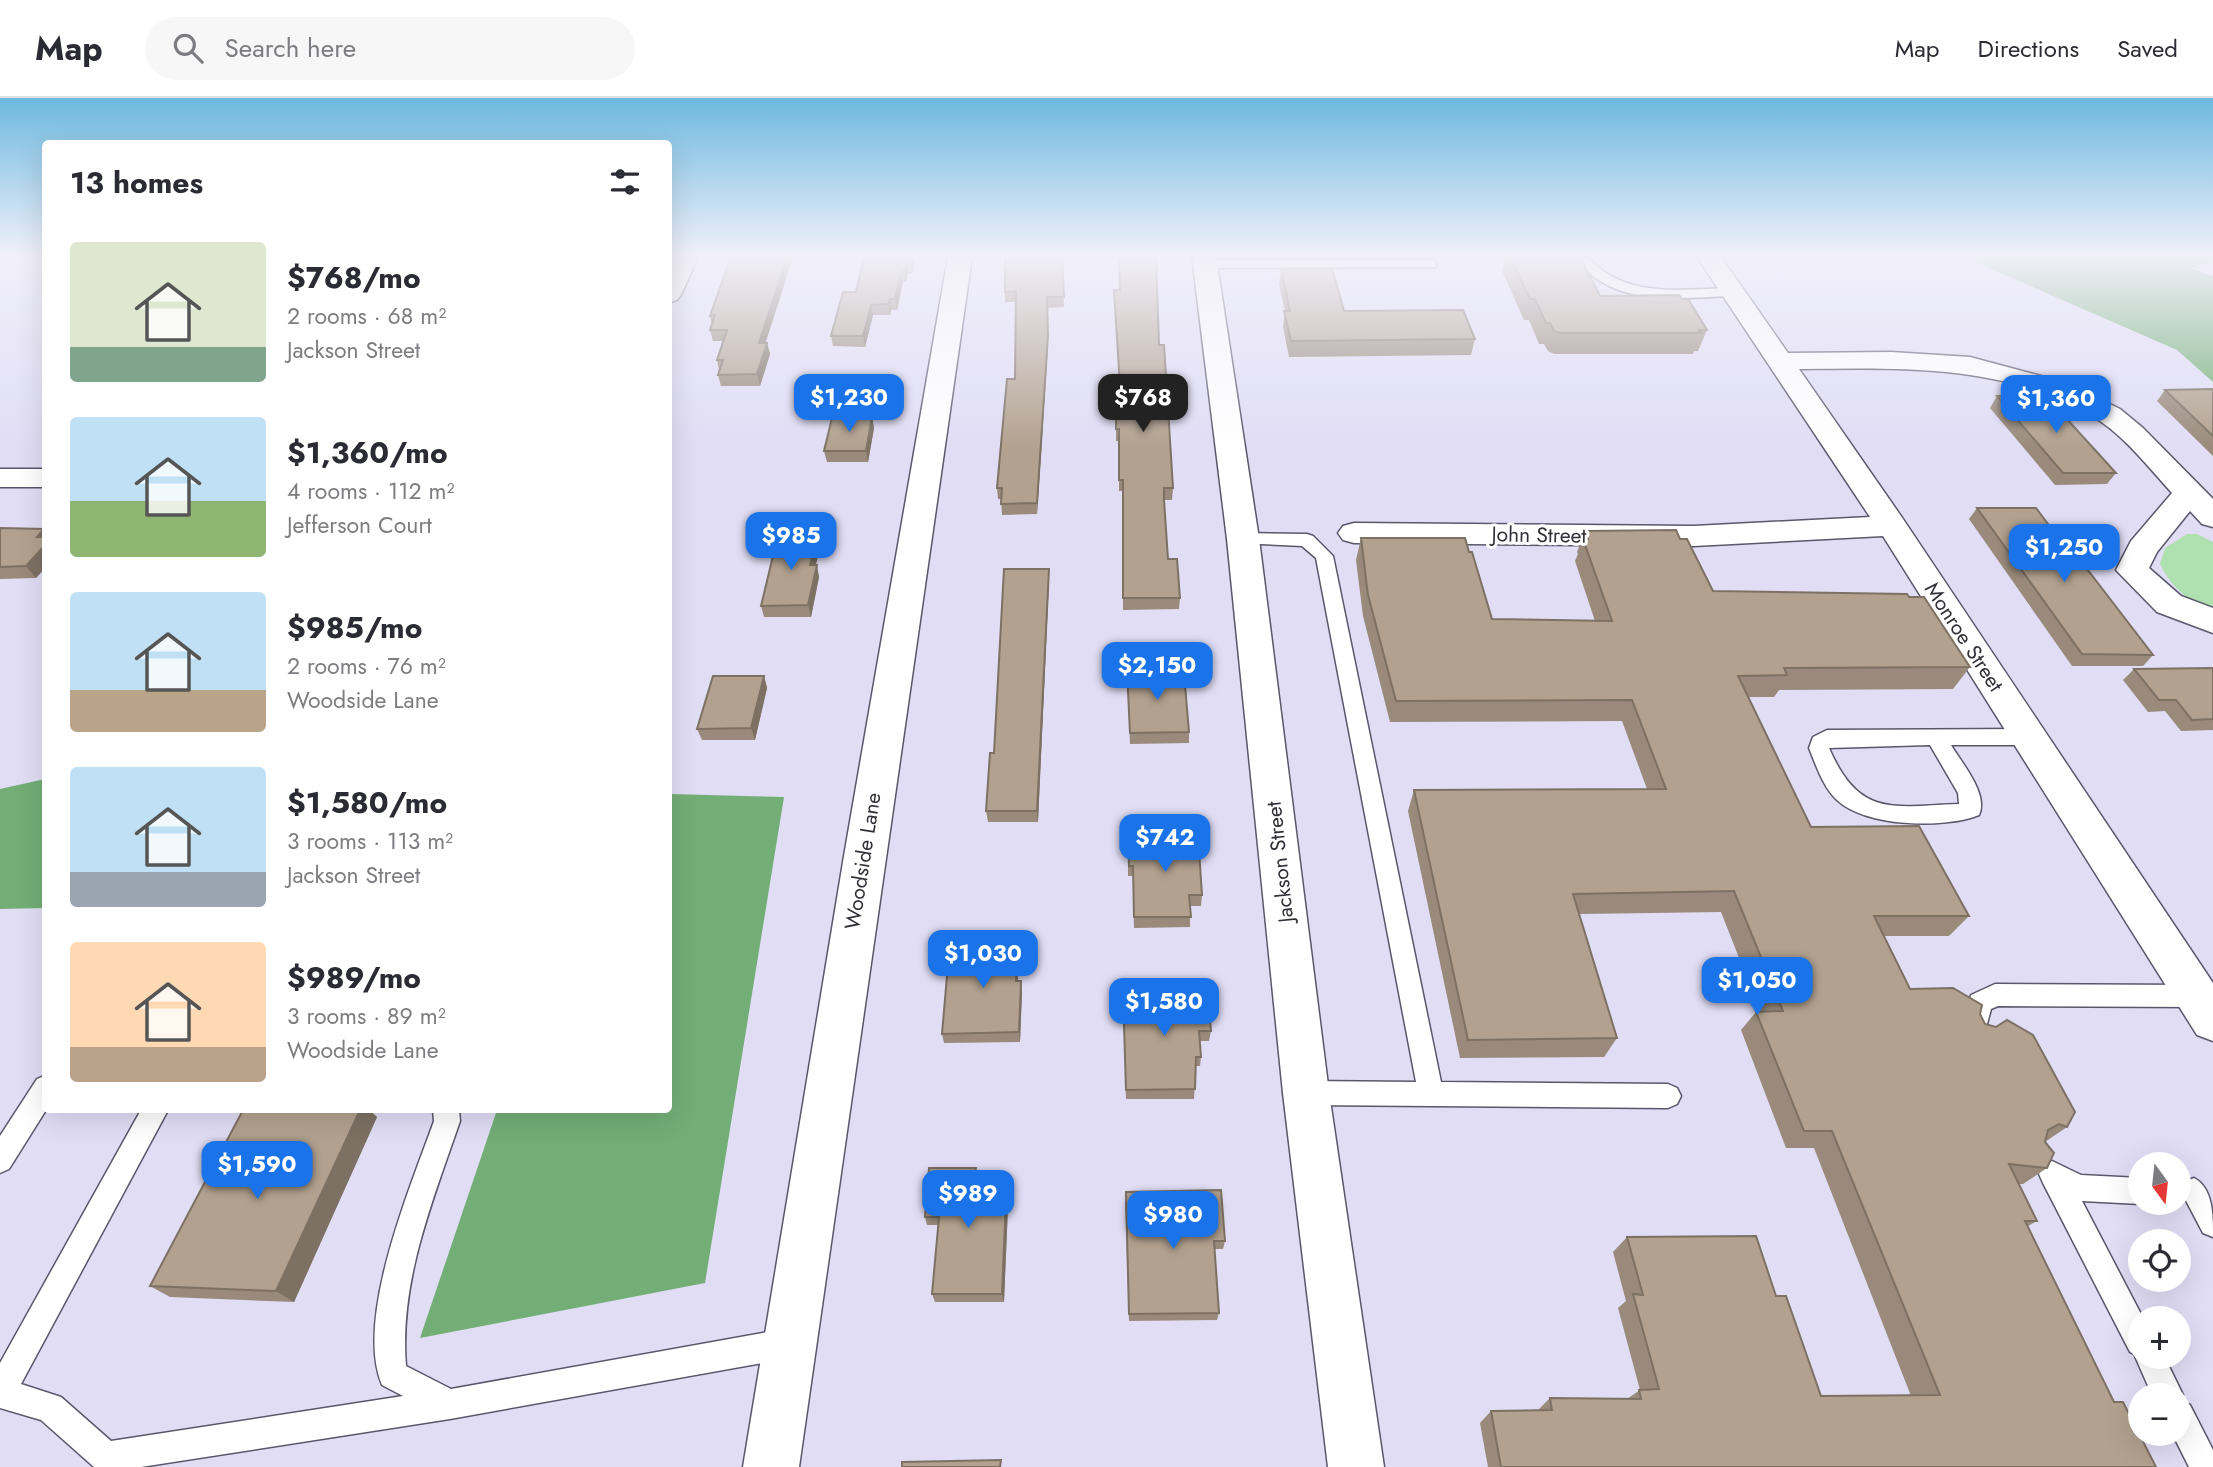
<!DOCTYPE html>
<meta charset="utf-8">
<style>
:root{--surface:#fff;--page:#f7f7f7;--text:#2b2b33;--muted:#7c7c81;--line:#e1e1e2;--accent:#1a73e8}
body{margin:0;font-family:Jost,sans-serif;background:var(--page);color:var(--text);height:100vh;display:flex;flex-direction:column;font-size:26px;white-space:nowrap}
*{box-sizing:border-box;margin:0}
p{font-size:23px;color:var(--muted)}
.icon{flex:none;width:38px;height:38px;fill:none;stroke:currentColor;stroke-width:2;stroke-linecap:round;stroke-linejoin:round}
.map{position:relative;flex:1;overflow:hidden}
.details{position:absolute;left:42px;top:42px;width:630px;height:973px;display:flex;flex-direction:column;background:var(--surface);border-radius:7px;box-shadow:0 7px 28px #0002}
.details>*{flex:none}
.needle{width:46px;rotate:165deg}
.fabs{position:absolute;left:2128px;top:1054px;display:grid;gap:14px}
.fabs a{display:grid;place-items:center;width:63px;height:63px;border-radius:50%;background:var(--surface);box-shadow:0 7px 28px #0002;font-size:35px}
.price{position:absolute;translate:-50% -60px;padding:0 16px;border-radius:14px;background:var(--accent);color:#fff;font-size:23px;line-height:46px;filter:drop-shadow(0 2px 4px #0008)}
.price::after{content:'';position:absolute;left:50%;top:42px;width:21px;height:16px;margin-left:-10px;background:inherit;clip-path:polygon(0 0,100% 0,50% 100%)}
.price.on{background:#222;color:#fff}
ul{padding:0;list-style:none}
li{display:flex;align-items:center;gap:21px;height:175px;padding:0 28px}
li span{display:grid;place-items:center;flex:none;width:196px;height:140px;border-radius:7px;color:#555}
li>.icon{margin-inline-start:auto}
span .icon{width:84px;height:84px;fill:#fffc;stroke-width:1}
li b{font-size:30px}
h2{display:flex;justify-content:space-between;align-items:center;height:84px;padding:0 28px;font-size:30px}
header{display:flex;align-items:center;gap:42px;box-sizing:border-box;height:98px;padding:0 35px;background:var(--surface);border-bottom:2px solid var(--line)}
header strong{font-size:33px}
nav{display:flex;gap:38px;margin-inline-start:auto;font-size:24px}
.search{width:490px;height:63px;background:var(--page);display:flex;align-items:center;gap:18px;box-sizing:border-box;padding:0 24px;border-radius:38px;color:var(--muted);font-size:26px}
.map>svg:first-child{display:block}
.green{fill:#afe1b0}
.forest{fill:#73ae76}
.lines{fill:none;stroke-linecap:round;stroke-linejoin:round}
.lane-casing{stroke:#59576b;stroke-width:3}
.street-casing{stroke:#59576b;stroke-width:3}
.lane{fill:#fff;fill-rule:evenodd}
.street{fill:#fff;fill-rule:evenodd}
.wall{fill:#998a7b}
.shaded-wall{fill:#7d7164}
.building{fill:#b2a18f;stroke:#7d7164;stroke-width:2}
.labels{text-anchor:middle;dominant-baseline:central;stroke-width:6;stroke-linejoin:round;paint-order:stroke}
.street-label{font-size:21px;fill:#313039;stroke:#fff}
</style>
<header>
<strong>Map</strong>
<div class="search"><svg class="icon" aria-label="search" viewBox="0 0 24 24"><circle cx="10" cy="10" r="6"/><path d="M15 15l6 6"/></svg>Search here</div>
<nav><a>Map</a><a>Directions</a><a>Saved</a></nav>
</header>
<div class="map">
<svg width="2213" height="1369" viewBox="0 0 2213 1369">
<rect width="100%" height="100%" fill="#e0ddf5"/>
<!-- green -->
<path class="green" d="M 2187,436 L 2197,436 L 2213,444 L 2213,511 C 2188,504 2171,489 2160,466 L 2165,450 Z"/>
<!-- forest -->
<g class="forest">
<path d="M 1964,159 L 2213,159 L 2213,164 L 2190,170 L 2213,178 L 2213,284 L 2177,252 Z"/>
<path d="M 45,681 L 45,810 L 0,811 L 0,691 Z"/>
<path d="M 669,696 L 784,699 L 705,1185 L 420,1240 L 497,1012 L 668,1012 Z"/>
</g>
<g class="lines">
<defs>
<g id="lane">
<path d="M 1574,159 L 1588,159 C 1624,201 1681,191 1732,190 L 1739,194 L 1732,198 C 1676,200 1612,210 1574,159 Z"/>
<path d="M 1431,162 L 1436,163 L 1436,169 L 1205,170 L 1198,166 L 1205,162 Z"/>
<path d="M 1243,435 L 1307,436 L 1313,438 L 1333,458 L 1441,984 L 1668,986 L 1677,990 L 1681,998 L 1677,1006 L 1668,1010 L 1306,1007 L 1297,1003 L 1293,995 L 1297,987 L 1306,983 L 1416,984 L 1316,460 L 1302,448 L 1237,445 L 1234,441 L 1237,437 Z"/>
<path d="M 2028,631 L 2035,634 L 2038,639 L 2035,644 L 2028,647 L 1951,647 C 1961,664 1989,696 1979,717 C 1945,731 1865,729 1837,702 C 1823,689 1816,667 1809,650 L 1813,639 L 1827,632 ZM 1930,647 L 1958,695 L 1959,706 C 1893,708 1860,721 1829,650 Z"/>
<path d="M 1995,886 L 2196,887 L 2205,891 L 2208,898 L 2205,905 L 2196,909 L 1998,908 L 1991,911 L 1983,941 L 1974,944 L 1965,941 L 1962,933 L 1971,897 Z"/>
<path d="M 46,977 L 46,1012 L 9,1071 L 0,1075 L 0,1038 L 37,981 Z"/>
<path d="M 141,1012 L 168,1012 L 21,1286 L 61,1299 L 111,1343 L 403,1298 L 382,1287 C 354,1221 411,1088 434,1023 L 433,1012 L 459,1012 L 460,1023 C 433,1102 399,1183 406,1268 L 451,1291 L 790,1230 L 800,1235 L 805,1245 L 800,1255 L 790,1260 L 450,1321 L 141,1369 L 94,1369 L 41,1322 L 0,1310 L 0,1265 Z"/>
<path d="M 2052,1063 L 2081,1077 L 2140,1080 L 2140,1104 L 2145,1104 L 2140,1106 L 2082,1103 L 2143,1220 L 2140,1220 L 2140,1258 L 2164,1258 L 2183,1297 L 2180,1303 L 2190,1307 L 2213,1352 L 2213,1369 L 2189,1369 L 2172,1335 L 2179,1335 L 2179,1297 L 2152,1297 L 2134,1256 L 2130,1254 L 2043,1085 L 2039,1076 L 2043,1067 Z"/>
<path d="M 2194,1080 C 2213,1090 2213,1117 2213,1139 L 2203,1135 L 2181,1093 L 2184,1084 Z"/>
</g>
<g id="street">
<path d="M 674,159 L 698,159 L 681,197 L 677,202 L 668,205 L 668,170 Z"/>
<path d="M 948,159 L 972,159 L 799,1369 L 743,1369 L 844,758 Z"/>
<path d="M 1192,159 L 1216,159 L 1259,441 L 1329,995 L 1384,1369 L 1328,1369 L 1283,995 L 1227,441 Z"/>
<path d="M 1697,159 L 1721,159 L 1788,255 L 1891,254 L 1970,259 L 2067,285 L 2120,311 L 2143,330 L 2213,401 L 2213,429 L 2202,426 L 2190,413 L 2157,454 L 2149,470 L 2181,498 L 2213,510 L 2213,535 L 2157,514 L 2116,472 L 2131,443 L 2172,395 C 2150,371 2128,342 2100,323 C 2012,265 1900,270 1799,271 L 1903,421 L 2213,885 L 2213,943 L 2197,937 L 1883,438 L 1694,448 L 1354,445 L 1343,442 L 1338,435 L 1343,428 L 1354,425 L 1694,428 L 1870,419 Z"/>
<rect x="0" y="371" width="46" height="18"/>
</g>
</defs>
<!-- lane casing -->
<use href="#lane" class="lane-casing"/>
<!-- street casing -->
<use href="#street" class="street-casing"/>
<!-- lane -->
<use href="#lane" class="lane"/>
<!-- street -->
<use href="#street" class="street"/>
</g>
<!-- wall -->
<g class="wall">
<path d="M 731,159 L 793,159 L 765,245 L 767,245 L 770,256 L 760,288 L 721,288 L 718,277 L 719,272 L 717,262 L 723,243 L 713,243 L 710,232 L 712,226 L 710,218 Z"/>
<path d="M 916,159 L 913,175 L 908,175 L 906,184 L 903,184 L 897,212 L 891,212 L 890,217 L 873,217 L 865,249 L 833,248 L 831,238 L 856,194 Z"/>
<path d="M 1062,159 L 1064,209 L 1048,210 L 1048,248 L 1037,416 L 1002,417 L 1001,401 L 998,401 L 997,390 L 1015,281 L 1016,204 L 1005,204 L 1005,194 Z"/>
<path d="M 1505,159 L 1580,159 L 1600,198 L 1682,201 L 1707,232 L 1698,253 L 1694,253 L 1693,256 L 1554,256 L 1548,253 L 1544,246 L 1539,246 L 1529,222 L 1524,222 L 1502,173 Z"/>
<path d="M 1281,171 L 1344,213 L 1475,241 L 1471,257 L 1289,259 L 1283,229 L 1285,213 L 1279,186 Z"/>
<path d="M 1114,192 L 1159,247 L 1173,390 L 1172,402 L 1164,402 L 1168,461 L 1180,500 L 1179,511 L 1123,512 L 1123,393 L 1119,393 L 1119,343 L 1116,343 L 1116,298 L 1119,298 L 1120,292 Z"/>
<path d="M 2213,291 L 2213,358 L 2157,303 L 2165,292 Z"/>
<path d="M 1997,298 L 2116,375 L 2107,386 L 2055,387 L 1990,310 Z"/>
<path d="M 872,319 L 874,330 L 868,364 L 827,364 L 824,353 Z"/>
<path d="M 1977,410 L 2069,454 L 2153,557 L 2143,568 L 2072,568 L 1969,421 Z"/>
<path d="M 0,430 L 44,431 L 46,432 L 46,469 L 36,480 L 0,481 Z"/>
<path d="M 1585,433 L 1680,441 L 1713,493 L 1970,569 L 1953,591 L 1779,592 L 1774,599 L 1748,599 L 1811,729 L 1969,818 L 1949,838 L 1884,838 L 1910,891 L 1980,916 L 1985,926 L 2067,1029 L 2045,1044 L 2047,1070 L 2023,1086 L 2019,1086 L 2037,1123 L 2028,1128 L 2114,1304 L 2156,1369 L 1488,1369 L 1480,1325 L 1491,1313 L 1537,1313 L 1550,1300 L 1627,1301 L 1640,1292 L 1618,1210 L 1626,1203 L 1613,1154 L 1627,1139 L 1776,1198 L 1821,1298 L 1911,1298 L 1814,1050 L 1786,1050 L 1741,932 L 1756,914 L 1760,913 L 1721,814 L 1579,816 L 1617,940 L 1604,959 L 1460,960 L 1408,713 L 1414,692 L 1647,691 L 1622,623 L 1390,624 L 1363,518 L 1356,462 L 1361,440 L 1492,521 L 1595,523 L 1575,463 L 1578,456 L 1577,454 Z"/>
<path d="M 818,437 L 820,448 L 816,467 L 819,479 L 811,519 L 764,519 L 761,508 Z"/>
<path d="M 1049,471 L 1049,482 L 1038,724 L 988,724 L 986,713 L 994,655 Z"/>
<path d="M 2213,570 L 2213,632 L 2181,633 L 2165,613 L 2148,614 L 2123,582 L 2134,571 Z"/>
<path d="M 1127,572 L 1176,587 L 1189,634 L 1189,645 L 1130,646 Z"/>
<path d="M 764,578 L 767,590 L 755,642 L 702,642 L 697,631 Z"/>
<path d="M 1128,737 L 1202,797 L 1201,808 L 1190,808 L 1190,829 L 1134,830 L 1133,778 L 1128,778 Z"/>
<path d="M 1018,844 L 1019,855 L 1018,883 L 1022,893 L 1020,944 L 944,945 L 942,936 L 959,866 Z"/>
<path d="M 1123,894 L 1211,933 L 1209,943 L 1200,943 L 1201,959 L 1200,968 L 1196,968 L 1194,1001 L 1126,1001 Z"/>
<path d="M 243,1012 L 369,1012 L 377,1019 L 294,1204 L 170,1199 L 150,1188 Z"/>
<path d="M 977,1075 L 1007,1075 L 1009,1084 L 1004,1204 L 935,1204 L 932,1196 L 938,1127 L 927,1127 L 925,1119 Z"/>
<path d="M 1125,1103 L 1225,1143 L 1223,1151 L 1214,1151 L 1219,1215 L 1217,1222 L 1129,1223 Z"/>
</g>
<!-- shaded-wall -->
<g class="shaded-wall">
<path d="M 787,159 L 793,159 L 762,256 L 759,245 Z"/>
<path d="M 913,159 L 916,159 L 913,175 L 911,165 Z"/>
<path d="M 907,165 L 908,175 L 906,184 L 905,173 Z"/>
<path d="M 901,174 L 903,184 L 897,212 L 895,201 Z"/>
<path d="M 1047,199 L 1048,248 L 1037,416 L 1037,405 Z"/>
<path d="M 890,201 L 891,212 L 890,217 L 888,206 Z"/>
<path d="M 871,207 L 873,217 L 865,249 L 863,238 Z"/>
<path d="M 767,245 L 770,256 L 760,288 L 757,276 Z"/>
<path d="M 872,319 L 874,330 L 868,364 L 866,353 Z"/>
<path d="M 44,431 L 46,432 L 46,469 L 36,480 L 26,468 L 37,439 Z"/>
<path d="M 818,437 L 820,448 L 813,479 L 810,467 Z"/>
<path d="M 817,467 L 819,479 L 811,519 L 808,507 Z"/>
<path d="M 1049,471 L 1049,482 L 1038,724 L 1037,713 Z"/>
<path d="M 764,578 L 767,590 L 755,642 L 751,630 Z"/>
<path d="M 1018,844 L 1019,855 L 1017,893 L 1016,883 Z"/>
<path d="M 1021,883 L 1022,893 L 1020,944 L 1019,934 Z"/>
<path d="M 360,1012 L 369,1012 L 377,1019 L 294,1204 L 276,1193 Z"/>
<path d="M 1007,1075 L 1009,1084 L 1004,1204 L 1002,1196 Z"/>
</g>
<!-- building -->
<g class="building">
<path d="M 731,159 L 787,159 L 759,245 L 767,245 L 757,276 L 718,277 L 723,262 L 717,262 L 727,232 L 710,232 L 715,217 L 710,218 Z"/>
<path d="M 864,159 L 913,159 L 911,165 L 907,165 L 905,173 L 901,174 L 895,201 L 890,201 L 888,206 L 871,207 L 863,238 L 831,238 L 843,194 L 856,194 Z"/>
<path d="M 1005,159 L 1062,159 L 1064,199 L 1047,199 L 1048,237 L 1037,405 L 1001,406 L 1002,390 L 997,390 L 1007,281 L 1015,281 L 1016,193 L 1005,194 Z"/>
<path d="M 1119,159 L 1156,159 L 1159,247 L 1164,247 L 1173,390 L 1164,390 L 1164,402 L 1168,461 L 1177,461 L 1180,500 L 1123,500 L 1123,382 L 1119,382 L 1119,331 L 1116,331 L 1116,298 L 1119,298 L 1120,288 L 1114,192 L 1120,192 Z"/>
<path d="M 1510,159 L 1580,159 L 1600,198 L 1679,197 L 1682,201 L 1688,201 L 1707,232 L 1699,232 L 1701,235 L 1560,235 L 1554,233 L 1550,225 L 1546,225 L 1535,201 L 1530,201 Z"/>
<path d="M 1332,170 L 1344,213 L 1463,212 L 1475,241 L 1291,243 L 1284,213 L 1290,213 L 1281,171 Z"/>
<path d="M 2213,291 L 2213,338 L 2165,292 Z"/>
<path d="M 1997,298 L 2046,298 L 2116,375 L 2063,375 Z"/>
<path d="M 872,319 L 866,353 L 824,353 L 832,320 Z"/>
<path d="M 1977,410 L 2036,410 L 2069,454 L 2074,454 L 2153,557 L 2082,556 Z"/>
<path d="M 0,430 L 44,431 L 37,439 L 46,439 L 46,446 L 26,468 L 0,469 Z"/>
<path d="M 1676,432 L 1680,441 L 1687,441 L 1713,493 L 1907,496 L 1909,499 L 1924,499 L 1970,569 L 1784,570 L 1787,577 L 1738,578 L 1811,729 L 1919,728 L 1969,818 L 1874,818 L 1910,891 L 1953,890 L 1982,907 L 1980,916 L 1985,926 L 1996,929 L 2007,922 L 2033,937 L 2075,1014 L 2067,1029 L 2059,1026 L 2048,1032 L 2045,1044 L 2054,1055 L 2047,1070 L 2009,1066 L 2037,1123 L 2025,1123 L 2114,1304 L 2123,1304 L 2156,1369 L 1501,1369 L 1491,1313 L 1552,1312 L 1550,1300 L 1641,1301 L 1639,1292 L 1659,1291 L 1633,1196 L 1643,1197 L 1627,1139 L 1756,1138 L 1776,1198 L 1786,1198 L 1821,1298 L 1940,1297 L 1832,1033 L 1804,1033 L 1756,914 L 1783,913 L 1734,793 L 1573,796 L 1617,940 L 1468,942 L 1414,692 L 1666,691 L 1632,602 L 1396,603 L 1368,497 L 1361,440 L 1465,440 L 1469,454 L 1472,454 L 1492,521 L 1612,523 L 1583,441 L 1588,441 L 1585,433 Z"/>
<path d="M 778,437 L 818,437 L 810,467 L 817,467 L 808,507 L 761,508 Z"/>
<path d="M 1004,471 L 1049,471 L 1037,713 L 986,713 L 990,655 L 994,655 Z"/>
<path d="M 2213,570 L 2213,621 L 2192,622 L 2176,602 L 2159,602 L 2134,571 Z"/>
<path d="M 1175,571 L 1176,587 L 1185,587 L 1189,634 L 1130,635 L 1127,572 Z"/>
<path d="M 713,578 L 764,578 L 751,630 L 697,631 Z"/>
<path d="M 1128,737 L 1198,737 L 1202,797 L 1189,797 L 1191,819 L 1134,819 L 1133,768 L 1129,768 Z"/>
<path d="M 1018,844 L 1016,883 L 1021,883 L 1019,934 L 942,936 L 948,866 L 959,866 L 961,845 Z"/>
<path d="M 1207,893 L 1211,933 L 1199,933 L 1201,959 L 1196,959 L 1195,991 L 1126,992 L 1123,894 Z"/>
<path d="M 243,1012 L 360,1012 L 276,1193 L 150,1188 Z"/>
<path d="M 929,1070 L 976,1070 L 975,1075 L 1007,1075 L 1002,1196 L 932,1196 L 939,1119 L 925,1119 Z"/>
<path d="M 1221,1092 L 1225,1143 L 1214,1143 L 1219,1215 L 1129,1216 L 1126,1094 Z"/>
<path d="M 1001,1362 L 1000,1369 L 902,1369 L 902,1364 Z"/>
</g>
<!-- sky -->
<linearGradient id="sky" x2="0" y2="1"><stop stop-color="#6db9e0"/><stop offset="0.45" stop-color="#f1f0fa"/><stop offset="1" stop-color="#f1f0fa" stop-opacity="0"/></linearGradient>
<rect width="2213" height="350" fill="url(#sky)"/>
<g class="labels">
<!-- street labels -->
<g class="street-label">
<text transform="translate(1539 437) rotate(1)">John Street</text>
<text transform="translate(1964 539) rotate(57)">Monroe Street</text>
<text transform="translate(863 763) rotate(-81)">Woodside Lane</text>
<text transform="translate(1280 764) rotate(-96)">Jackson Street</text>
</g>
</g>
</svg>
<div class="fabs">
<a><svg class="needle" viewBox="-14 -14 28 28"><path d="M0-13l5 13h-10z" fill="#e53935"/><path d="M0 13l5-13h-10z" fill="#7c7c81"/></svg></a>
<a><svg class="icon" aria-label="locate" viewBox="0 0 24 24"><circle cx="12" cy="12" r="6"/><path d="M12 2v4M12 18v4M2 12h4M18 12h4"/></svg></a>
<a>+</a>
<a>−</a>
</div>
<b class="price" style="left:849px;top:336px">$1,230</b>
<b class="price on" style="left:1143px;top:336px">$768</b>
<b class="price" style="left:2056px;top:337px">$1,360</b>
<b class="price" style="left:791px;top:474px">$985</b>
<b class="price" style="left:2064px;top:486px">$1,250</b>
<b class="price" style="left:1157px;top:604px">$2,150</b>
<b class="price" style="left:1165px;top:776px">$742</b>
<b class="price" style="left:983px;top:892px">$1,030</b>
<b class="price" style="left:1757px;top:919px">$1,050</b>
<b class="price" style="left:1164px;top:940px">$1,580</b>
<b class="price" style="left:257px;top:1103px">$1,590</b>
<b class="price" style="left:968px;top:1132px">$989</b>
<b class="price" style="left:1173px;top:1153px">$980</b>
<section class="details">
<h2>13 homes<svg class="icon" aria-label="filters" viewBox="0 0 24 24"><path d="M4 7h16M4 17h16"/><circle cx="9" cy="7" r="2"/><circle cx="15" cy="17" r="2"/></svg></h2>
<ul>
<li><span style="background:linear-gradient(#dfe7d0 75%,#7fa58c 0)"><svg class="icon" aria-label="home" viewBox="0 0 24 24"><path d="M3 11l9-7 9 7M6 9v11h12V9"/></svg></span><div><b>$768/mo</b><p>2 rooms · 68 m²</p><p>Jackson Street</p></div></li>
<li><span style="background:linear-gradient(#bfe0f5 60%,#8fb573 0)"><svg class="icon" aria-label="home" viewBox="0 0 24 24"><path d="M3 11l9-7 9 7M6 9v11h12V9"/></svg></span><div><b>$1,360/mo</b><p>4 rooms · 112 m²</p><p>Jefferson Court</p></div></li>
<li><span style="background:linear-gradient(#bfe0f5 70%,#b9a48a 0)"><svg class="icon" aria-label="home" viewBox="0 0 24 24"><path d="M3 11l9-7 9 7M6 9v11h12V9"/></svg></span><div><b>$985/mo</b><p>2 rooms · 76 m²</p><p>Woodside Lane</p></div></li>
<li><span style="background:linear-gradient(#bfe0f5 75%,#9aa5b1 0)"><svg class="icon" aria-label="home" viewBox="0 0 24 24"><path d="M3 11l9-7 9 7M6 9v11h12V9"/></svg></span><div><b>$1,580/mo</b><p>3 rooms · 113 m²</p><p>Jackson Street</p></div></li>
<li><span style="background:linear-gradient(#ffd9b3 75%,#b9a48a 0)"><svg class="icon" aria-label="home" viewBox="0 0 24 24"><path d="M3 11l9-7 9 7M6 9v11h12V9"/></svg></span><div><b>$989/mo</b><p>3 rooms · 89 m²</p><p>Woodside Lane</p></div></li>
</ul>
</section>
</div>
